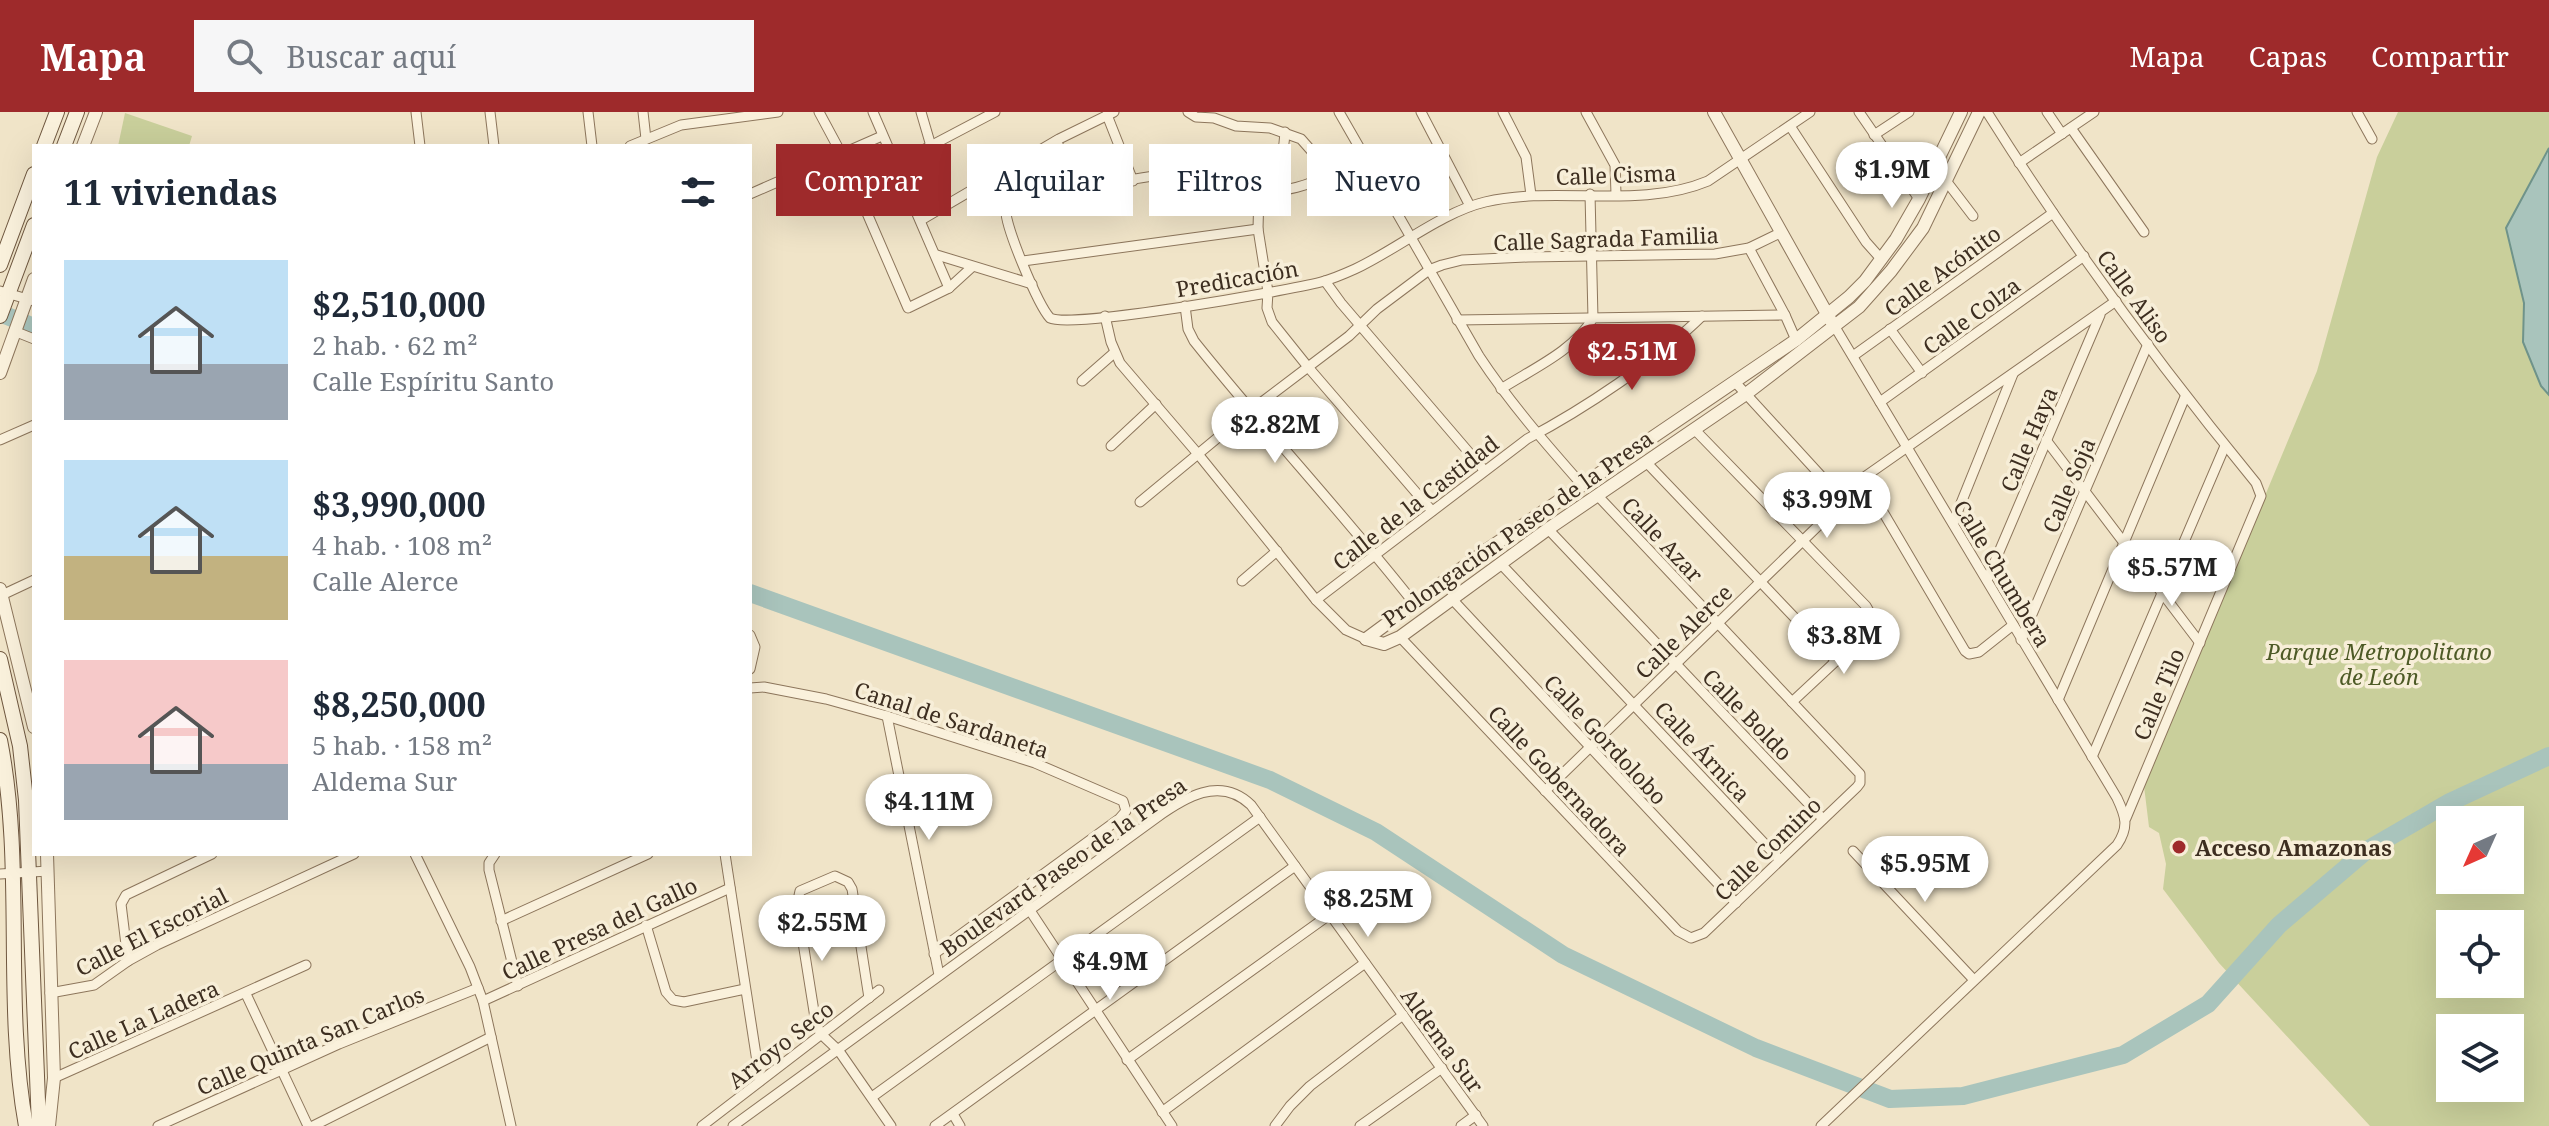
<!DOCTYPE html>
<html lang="es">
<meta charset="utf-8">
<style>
:root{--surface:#fff;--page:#f6f6f7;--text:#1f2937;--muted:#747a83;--accent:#9e2a2b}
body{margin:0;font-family:"Noto Serif",serif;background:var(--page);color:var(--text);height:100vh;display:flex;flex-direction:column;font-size:30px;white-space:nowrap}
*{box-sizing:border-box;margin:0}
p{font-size:26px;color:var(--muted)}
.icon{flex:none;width:44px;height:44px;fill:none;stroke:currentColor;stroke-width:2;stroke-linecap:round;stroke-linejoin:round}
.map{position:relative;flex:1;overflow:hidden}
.drawer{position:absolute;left:32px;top:32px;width:720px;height:712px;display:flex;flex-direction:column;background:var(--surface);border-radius:0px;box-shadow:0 8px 32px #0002}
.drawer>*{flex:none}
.hud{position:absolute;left:776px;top:32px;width:760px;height:72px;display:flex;gap:16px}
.needle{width:52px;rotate:225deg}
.tools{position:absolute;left:2436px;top:694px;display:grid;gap:16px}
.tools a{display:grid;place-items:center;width:88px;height:88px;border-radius:0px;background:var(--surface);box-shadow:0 8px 32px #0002;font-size:40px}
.price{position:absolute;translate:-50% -68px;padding:0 18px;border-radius:28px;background:#fff;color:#222;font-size:26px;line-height:52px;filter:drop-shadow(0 2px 4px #0008)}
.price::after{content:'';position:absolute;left:50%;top:48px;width:24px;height:18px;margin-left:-12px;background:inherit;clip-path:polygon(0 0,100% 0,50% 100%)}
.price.active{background:var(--accent);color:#fff}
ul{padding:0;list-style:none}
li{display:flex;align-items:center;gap:24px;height:200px;padding:0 32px}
li span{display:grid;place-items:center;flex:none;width:224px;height:160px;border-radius:0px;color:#555}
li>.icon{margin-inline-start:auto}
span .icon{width:96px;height:96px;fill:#fffc;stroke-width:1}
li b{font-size:34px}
h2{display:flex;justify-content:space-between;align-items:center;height:96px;padding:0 32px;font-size:34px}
.pill{padding:0 28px;border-radius:0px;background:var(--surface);box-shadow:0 8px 32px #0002;font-size:28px;line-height:72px}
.pill.active{background:var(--accent);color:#fff}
header{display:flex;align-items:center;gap:48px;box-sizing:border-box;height:112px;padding:0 40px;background:var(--accent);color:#fff}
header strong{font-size:38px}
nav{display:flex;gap:44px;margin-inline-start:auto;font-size:28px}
.search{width:560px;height:72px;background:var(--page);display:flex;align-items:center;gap:20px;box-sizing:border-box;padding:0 28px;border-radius:0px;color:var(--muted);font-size:30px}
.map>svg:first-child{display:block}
.green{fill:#c9cf9b;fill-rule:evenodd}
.water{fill:#a9c4bc;stroke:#6f938a;stroke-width:2}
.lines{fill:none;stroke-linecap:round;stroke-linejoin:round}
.river{stroke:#a9c4bc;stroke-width:18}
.minor-casing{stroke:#8d765c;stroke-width:11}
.tertiary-casing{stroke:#8d765c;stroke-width:14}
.secondary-casing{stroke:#6f573f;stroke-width:16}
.minor{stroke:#faf1dc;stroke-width:9}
.tertiary{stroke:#faf1dc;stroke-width:12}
.secondary{stroke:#faf1dc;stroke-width:14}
.poi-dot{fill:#9e2a2b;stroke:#f7eed8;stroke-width:3}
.labels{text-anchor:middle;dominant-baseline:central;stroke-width:7;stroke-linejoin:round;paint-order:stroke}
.street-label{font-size:22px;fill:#3d2e20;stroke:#f7eed8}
.park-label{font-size:22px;font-style:italic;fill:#4d5a26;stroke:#f7eed8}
.poi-label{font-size:22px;font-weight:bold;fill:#3d2e20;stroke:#f7eed8;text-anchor:start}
</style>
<header>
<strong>Mapa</strong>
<div class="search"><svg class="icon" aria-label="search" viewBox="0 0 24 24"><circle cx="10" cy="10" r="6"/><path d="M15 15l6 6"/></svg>Buscar aquí</div>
<nav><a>Mapa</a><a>Capas</a><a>Compartir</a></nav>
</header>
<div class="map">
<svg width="2549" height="1014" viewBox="0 0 2549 1014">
<rect width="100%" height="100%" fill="#f0e4c8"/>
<!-- green -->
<g class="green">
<path d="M 2398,0 L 2549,0 L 2549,1014 L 2370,1014 L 2219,851 L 2163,777 L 2166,752 L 2159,721 L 2149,715 L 2144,674 L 2317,259 L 2377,45 ZM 2450,708 L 2510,708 L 2510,768 L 2450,768 ZM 2450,812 L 2510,812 L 2510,872 L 2450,872 ZM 2450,916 L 2510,916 L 2510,976 L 2450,976 Z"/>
<path d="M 125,1 L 192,24 L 189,34 L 118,34 Z"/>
</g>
<!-- water -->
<path class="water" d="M 2549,36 L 2549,283 L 2541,274 L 2523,230 L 2524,191 L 2506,116 Z"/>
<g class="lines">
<!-- river -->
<g class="river">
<path d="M 0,201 L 34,215"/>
<path d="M 750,481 L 1270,668 L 1376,720 L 1563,843 L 1756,936 L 1890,987 L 1963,984 L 2123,943 L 2208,892 L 2279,813 L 2367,738 L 2448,691 L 2549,644"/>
</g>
<defs>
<g id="minor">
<path d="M 416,0 L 420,34"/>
<path d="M 490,0 L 494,34"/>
<path d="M 588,0 L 592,34"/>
<path d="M 643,0 L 646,27"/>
<path d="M 819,0 L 841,41 L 908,196 L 949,176 L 972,155"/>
<path d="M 873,0 L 949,176"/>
<path d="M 921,0 L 931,34"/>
<path d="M 1188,0 L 1196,5 L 1214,6 L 1236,14 L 1270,16 L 1301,27 L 1331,61 L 1361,41"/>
<path d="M 1339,0 L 1479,244 C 1510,291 1546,332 1583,374"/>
<path d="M 1421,0 L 1470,94"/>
<path d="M 1503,0 L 1526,45 L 1531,83"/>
<path d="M 1586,0 L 1615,53 L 1616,82"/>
<path d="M 1859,0 L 1919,87"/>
<path d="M 1987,0 C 2068,129 2159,253 2256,371 L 2261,384 L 2126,706"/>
<path d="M 2047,0 L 2062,22"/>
<path d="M 2357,0 L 2372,27"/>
<path d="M 1107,3 L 1133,69"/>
<path d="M 1790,14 L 1866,130 L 1882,148"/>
<path d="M 2071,16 L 2144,120"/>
<path d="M 1874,23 L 1909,0"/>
<path d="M 1056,29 L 1082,77"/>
<path d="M 630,34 L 681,13 L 778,0"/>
<path d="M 919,40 L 995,0"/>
<path d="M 2019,51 L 2094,0"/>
<path d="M 1947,70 L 1973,104"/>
<path d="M 1257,75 C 1278,65 1284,42 1285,20"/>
<path d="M 1259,80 C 1287,79 1307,75 1331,61"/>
<path d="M 750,82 L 882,24"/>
<path d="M 921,108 L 1059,27 L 1114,0"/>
<path d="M 1749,136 L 1785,203"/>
<path d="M 937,143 L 1032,172"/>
<path d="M 1023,149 L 1258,117"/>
<path d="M 1325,169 L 1341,191 L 1484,358"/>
<path d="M 0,179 L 34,189"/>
<path d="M 1185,194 L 1188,217 L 1194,229 C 1265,318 1343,401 1413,490"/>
<path d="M 1105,204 L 1111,230 L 1120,251 L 1198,342 L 1316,488 L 1346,518 L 1366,527"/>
<path d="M 1457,208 L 1785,203 L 1796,228"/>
<path d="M 1890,217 L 1922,261"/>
<path d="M 14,219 L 34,227"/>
<path d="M 1853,244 L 2053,101"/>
<path d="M 1082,269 L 1114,241"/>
<path d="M 1735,270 L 1822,365 L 1831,377 L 1833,387"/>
<path d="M 1501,277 C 1532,257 1574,239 1593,206 L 1590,82"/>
<path d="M 1880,290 L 2084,144"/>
<path d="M 1695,318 L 1866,494 L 1874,508 L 1866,521 L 1792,590"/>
<path d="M 0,328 L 34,313"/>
<path d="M 2046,328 L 2200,531"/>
<path d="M 1111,334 L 1156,292"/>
<path d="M 1647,351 L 1836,549"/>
<path d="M 1863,366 L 1965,539 L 1969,542 L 1979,540 L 2013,513"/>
<path d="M 1140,390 L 1250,299 L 1349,224 L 1377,197 L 1429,158 L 1442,153 L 1462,148 L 1528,145 L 1715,142 L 1749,136 L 1782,120"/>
<path d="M 1432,399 L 1308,255 L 1272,210 L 1267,196 L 1268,180 L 1258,117 L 1259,80 L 1248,65 C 1194,51 1108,71 1054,84 C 1038,88 1020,90 1006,98 C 1004,112 1038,193 1050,206 C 1072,217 1285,179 1321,170 C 1332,167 1344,162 1355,157 C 1396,138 1442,100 1485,90 C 1557,73 1639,98 1708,69 L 1810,0"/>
<path d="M 1953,411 L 2013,262"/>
<path d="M 1548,417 L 1823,707"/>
<path d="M 1500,451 L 1780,748"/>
<path d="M 1987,468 L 2100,203"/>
<path d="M 1242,469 L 1277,439"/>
<path d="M 2,483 L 34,468"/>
<path d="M 1451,486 L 1736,791"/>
<path d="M 1316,488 L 1527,327 C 1584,297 1656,249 1702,204"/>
<path d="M 750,523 L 755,535 L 750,557"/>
<path d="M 1400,525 L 1678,819 L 1691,826 L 1704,821 L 1857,675 L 1860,671 L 1860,662 L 1598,384"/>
<path d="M 2021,528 L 2148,232"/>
<path d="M 750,576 L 764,575 L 826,587 L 887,604 L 1035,651 L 1123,689 L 1126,699 L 1119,707 L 934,842"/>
<path d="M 2058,588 L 2185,285"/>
<path d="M 887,604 L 939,863"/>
<path d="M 2092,645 L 2225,334"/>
<path d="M 1545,679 L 1821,411 L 1829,402 L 1833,387 L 2116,189"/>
<path d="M 1853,739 L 1974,868"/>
<path d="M 415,742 L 470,855 L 483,889 L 511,1014"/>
<path d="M 495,742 L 489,751 L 489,758 L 518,874"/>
<path d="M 725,742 L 760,969"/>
<path d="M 0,762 L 48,759"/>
<path d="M 1023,779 L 1029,797 L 1172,1014"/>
<path d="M 501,809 L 648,742"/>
<path d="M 646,813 L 666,880 L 673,888 L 684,890 L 745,877"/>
<path d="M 128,849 L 121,792 L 126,783 L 212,742"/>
<path d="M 50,881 L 94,873 L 128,849 L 157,833 L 354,742"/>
<path d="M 246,882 L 308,1014"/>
<path d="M 869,886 L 852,777 L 848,770 L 835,764 L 800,779 L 797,793 L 816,912 L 821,922 L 839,939 L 891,1014"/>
<path d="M 483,889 L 730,776"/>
<path d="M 1127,948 L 1329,803"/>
<path d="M 54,966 L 306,853"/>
<path d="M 872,985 L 1260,705"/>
<path d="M 1162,1000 L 1365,851"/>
<path d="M 953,1002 L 960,1014"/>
<path d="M 158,1014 L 339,932 L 478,876"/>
<path d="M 313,1014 L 491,925"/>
<path d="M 702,1014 L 879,878"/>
<path d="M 733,1014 L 1156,706 C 1184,686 1220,663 1251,693 L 1483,1014"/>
<path d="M 935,1014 L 1295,754"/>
<path d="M 1275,1014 L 1290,994 L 1310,974 L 1403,903"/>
<path d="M 1360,1014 L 1442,956"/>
<path d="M 1461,1014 L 1476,1003"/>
<path d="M 1821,1014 L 2117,733 C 2129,715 2126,705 2117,686 L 1835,215"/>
</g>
<g id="tertiary">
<path d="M 1714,0 L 1831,209"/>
<path d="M 83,34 L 96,0"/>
<path d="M 0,261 L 34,167"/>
<path d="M 0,477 L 34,615"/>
<path d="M 1366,527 L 1384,532 L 1400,525 L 1548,417 L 1746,282 L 1859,195 L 1891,159 L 1923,116 L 1979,0"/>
<path d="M 1366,527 L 1488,437 L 1796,228 L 1849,185 L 1865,169 L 1896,127 L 1919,87 L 1961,0"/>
<path d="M 47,742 L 54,966 L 49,1014"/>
</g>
<g id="secondary">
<path d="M 44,34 L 57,0"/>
<path d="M 64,34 L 77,0"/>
<path d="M 0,153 L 34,62"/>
<path d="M 0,204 L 34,113"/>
<path d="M 0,547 L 20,634 L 26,688 L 39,1014"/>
<path d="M 0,628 C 25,755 3,887 26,1014"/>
</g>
</defs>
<!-- minor casing -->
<use href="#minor" class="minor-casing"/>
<!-- tertiary casing -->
<use href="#tertiary" class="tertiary-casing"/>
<!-- secondary casing -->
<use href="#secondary" class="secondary-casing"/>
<!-- minor -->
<use href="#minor" class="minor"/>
<!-- tertiary -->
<use href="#tertiary" class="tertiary"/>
<!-- secondary -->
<use href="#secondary" class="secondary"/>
</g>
<!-- markers -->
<circle class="poi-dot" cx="2179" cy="735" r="8"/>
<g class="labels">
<!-- street labels -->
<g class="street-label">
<text transform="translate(1616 62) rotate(-2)">Calle Cisma</text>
<text transform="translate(1606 126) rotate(-2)">Calle Sagrada Familia</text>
<text transform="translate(1942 158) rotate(-36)">Calle Acónito</text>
<text transform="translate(1237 166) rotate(-10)">Predicación</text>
<text transform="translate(2135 184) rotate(54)">Calle Aliso</text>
<text transform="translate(1971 203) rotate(-36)">Calle Colza</text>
<text transform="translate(2028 327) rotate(-67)">Calle Haya</text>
<text transform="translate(2068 373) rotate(-67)">Calle Soja</text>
<text transform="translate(1415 390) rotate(-38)">Calle de la Castidad</text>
<text transform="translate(1517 416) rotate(-35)">Prolongación Paseo de la Presa</text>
<text transform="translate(1663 427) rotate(47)">Calle Azar</text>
<text transform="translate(2003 461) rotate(59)">Calle Chumbera</text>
<text transform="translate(1683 519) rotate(-44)">Calle Alerce</text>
<text transform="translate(2158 582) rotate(-67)">Calle Tilo</text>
<text transform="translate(1748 602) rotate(46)">Calle Boldo</text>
<text transform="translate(952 607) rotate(18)">Canal de Sardaneta</text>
<text transform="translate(1606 627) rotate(47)">Calle Gordolobo</text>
<text transform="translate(1703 639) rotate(47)">Calle Árnica</text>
<text transform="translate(1560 668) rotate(47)">Calle Gobernadora</text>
<text transform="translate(1767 736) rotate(-44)">Calle Comino</text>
<text transform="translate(1063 754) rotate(-35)">Boulevard Paseo de la Presa</text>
<text transform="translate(599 816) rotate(-25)">Calle Presa del Gallo</text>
<text transform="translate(151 819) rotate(-27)">Calle El Escorial</text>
<text transform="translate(143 907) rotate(-24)">Calle La Ladera</text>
<text transform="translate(310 928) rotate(-23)">Calle Quinta San Carlos</text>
<text transform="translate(1443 928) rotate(54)">Aldema Sur</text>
<text transform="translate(780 932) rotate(-38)">Arroyo Seco</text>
</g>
<!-- park labels -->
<g class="park-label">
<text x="2379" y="539">Parque Metropolitano<tspan x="2379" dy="25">de León</tspan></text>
</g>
<!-- poi labels -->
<g class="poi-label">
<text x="2195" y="735">Acceso Amazonas</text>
</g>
</g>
</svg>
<div class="tools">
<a><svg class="needle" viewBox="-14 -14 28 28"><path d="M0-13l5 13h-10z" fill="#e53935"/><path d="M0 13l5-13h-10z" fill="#747a83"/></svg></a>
<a><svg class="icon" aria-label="locate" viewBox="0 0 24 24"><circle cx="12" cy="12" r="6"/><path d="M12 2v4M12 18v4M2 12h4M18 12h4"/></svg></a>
<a><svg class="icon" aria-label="layers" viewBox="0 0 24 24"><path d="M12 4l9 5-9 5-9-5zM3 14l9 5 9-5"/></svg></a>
</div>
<b class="price" style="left:1892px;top:98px">$1.9M</b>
<b class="price active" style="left:1632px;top:280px">$2.51M</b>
<b class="price" style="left:1275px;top:353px">$2.82M</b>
<b class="price" style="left:1827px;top:428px">$3.99M</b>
<b class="price" style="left:2172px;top:496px">$5.57M</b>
<b class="price" style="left:1844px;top:564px">$3.8M</b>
<b class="price" style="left:929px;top:730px">$4.11M</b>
<b class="price" style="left:1925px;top:792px">$5.95M</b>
<b class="price" style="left:1368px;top:827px">$8.25M</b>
<b class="price" style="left:822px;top:851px">$2.55M</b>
<b class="price" style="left:1110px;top:890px">$4.9M</b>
<div class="hud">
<a class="pill active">Comprar</a>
<a class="pill">Alquilar</a>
<a class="pill">Filtros</a>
<a class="pill">Nuevo</a>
</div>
<section class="drawer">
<h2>11 viviendas<svg class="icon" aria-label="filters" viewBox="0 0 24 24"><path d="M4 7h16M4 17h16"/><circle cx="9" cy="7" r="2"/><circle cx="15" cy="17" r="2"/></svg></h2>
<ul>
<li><span style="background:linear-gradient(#bfe0f5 65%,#9aa5b1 0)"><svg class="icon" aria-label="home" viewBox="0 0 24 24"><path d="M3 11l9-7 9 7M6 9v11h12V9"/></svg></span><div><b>$2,510,000</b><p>2 hab. · 62 m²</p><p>Calle Espíritu Santo</p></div></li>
<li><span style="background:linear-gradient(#bfe0f5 60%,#c2b280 0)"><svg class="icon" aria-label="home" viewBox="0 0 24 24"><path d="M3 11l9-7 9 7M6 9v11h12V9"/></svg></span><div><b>$3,990,000</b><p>4 hab. · 108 m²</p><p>Calle Alerce</p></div></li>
<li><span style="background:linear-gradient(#f6c9c9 65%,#9aa5b1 0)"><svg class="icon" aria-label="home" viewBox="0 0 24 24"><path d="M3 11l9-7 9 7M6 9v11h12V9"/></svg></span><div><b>$8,250,000</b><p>5 hab. · 158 m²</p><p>Aldema Sur</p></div></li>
</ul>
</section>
</div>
